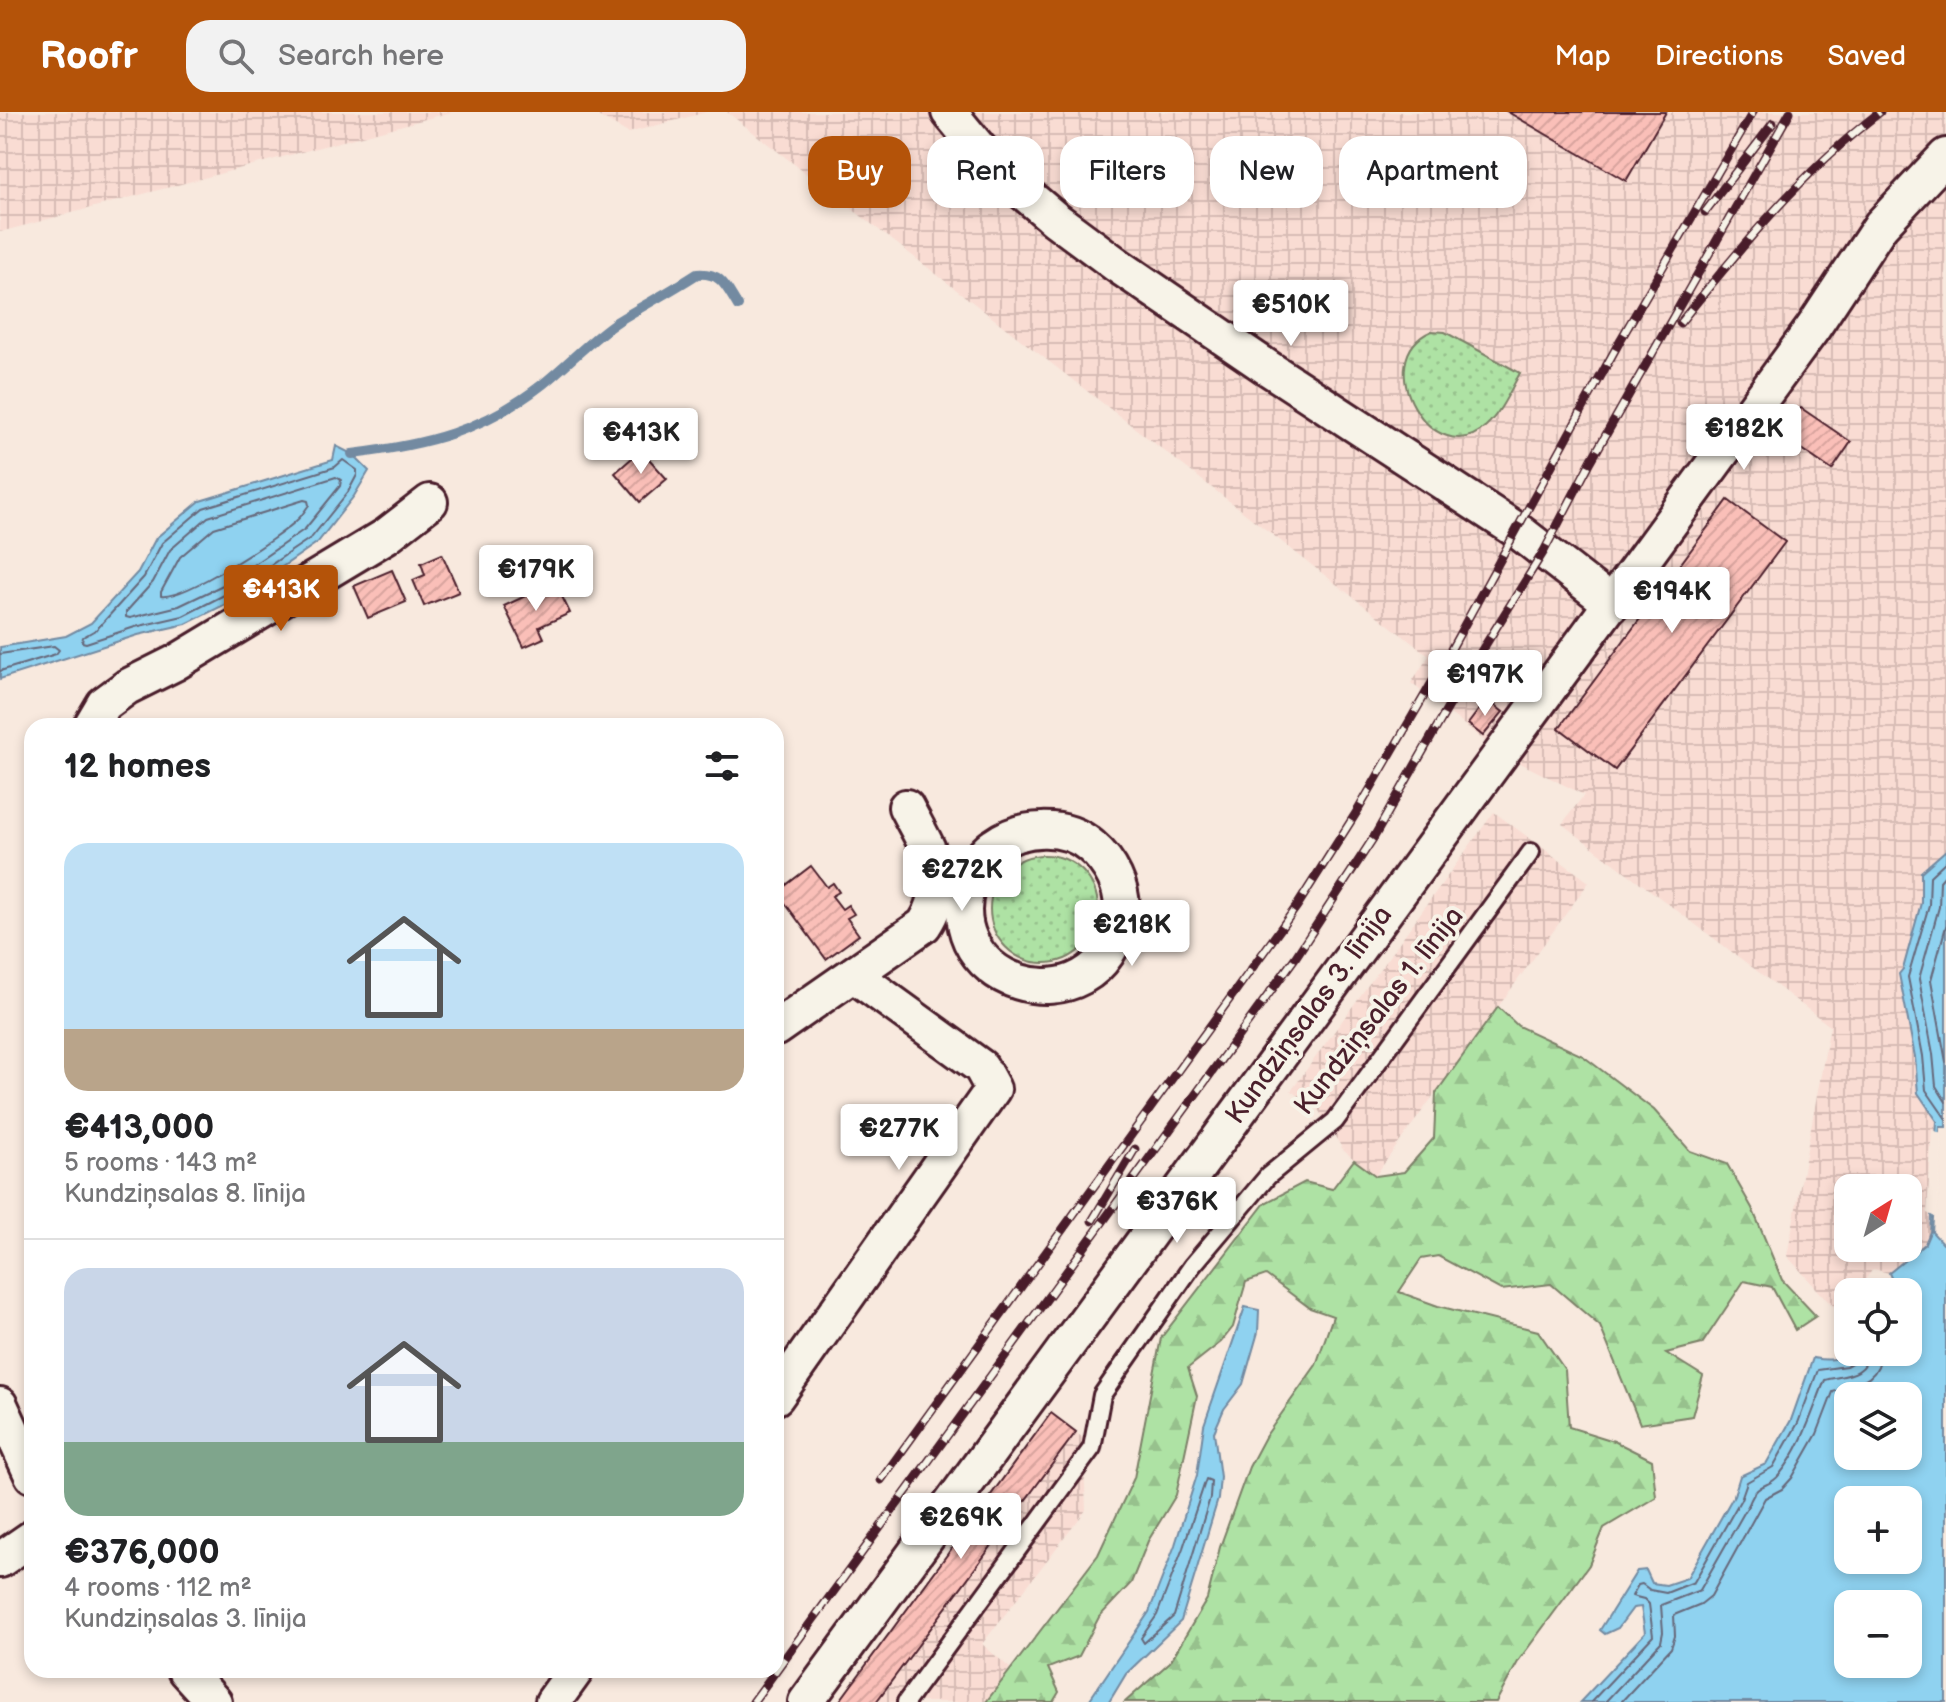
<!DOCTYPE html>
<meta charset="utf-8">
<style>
:root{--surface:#fff;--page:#f2f2f2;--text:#202124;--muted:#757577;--line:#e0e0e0;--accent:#b45309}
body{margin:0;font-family:"Balsamiq Sans",sans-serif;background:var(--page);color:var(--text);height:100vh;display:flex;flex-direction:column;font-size:30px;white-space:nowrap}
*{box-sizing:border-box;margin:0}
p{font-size:26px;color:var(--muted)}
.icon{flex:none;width:44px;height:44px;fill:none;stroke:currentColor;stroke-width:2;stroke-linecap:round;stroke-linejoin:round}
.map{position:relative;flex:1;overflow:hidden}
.sheet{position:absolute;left:24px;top:606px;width:760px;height:960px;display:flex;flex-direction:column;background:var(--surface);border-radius:24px;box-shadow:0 4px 12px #0003}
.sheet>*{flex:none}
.guide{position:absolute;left:808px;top:24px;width:760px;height:72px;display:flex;gap:16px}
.needle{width:52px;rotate:37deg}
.fabs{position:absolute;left:1834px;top:1062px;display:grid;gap:16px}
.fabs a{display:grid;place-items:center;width:88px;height:88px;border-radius:16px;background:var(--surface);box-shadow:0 4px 12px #0003;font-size:40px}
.price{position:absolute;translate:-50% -68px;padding:0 18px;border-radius:8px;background:#fff;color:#222;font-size:26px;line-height:52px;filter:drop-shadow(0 2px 4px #0008)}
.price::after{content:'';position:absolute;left:50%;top:48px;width:24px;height:18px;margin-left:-12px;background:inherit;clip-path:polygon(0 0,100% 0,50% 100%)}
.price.current{background:var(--accent);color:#fff}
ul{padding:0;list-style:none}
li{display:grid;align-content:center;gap:16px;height:424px;padding:0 40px}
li+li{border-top:2px solid var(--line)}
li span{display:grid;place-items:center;height:248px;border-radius:24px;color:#555}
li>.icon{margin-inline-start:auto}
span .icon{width:144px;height:144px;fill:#fffc;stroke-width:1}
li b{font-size:34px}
h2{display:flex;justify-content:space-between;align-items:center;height:96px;padding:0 40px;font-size:34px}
.tag{padding:0 28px;border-radius:24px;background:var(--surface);box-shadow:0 4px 12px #0003;font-size:28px;line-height:72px}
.tag.current{background:var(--accent);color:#fff}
header{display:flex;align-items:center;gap:48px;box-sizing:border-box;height:112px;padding:0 40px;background:var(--accent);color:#fff}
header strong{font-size:38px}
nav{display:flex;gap:44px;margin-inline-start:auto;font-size:28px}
.search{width:560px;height:72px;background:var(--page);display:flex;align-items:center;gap:20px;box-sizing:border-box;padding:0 28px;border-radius:24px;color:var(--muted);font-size:30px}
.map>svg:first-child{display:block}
.industrial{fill:url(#industrial-grid);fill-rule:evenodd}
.grass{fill:url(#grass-dots);stroke:#7c8068;stroke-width:2}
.forest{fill:url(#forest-firs);stroke:#7c8068;stroke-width:2}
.water{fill:#8fd2f0;stroke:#738aa1;stroke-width:2;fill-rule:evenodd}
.pier{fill:#f8e9de}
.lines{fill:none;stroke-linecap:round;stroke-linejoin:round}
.shore{stroke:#66677a;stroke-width:2}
.stream{stroke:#738aa1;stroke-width:10}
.building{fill:url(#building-hatch);stroke:#4a1f2b;stroke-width:2}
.lane-casing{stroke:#4a1f2b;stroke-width:22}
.street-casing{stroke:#4a1f2b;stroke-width:40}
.lane{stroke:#f7f3e8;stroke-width:16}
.street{stroke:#f7f3e8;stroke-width:34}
.rail-casing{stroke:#4a1f2b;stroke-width:9}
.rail{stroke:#f7f3e8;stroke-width:6;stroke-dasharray:18;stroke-linecap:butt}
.labels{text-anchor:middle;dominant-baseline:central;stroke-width:8;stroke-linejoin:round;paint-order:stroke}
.street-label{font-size:28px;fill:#4a1f2b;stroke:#f7f3e8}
</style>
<header>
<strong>Roofr</strong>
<div class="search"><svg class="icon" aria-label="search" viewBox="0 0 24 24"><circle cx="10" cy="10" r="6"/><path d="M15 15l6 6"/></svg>Search here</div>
<nav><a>Map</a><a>Directions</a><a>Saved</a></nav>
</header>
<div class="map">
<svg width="1946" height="1590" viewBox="0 0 1946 1590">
<defs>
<pattern id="industrial-grid" width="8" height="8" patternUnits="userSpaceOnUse" patternTransform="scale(2)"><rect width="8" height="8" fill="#f9dcd3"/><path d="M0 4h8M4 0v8" fill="none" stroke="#d7bcb5"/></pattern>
<pattern id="grass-dots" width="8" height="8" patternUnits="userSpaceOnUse" patternTransform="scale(2)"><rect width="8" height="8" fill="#aee2a4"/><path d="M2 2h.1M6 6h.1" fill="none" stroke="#97c18d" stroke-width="1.8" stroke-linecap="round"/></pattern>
<pattern id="forest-firs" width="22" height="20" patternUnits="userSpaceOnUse" patternTransform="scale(2)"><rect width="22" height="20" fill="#aee2a4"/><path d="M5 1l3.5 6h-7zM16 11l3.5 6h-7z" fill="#97c18d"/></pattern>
<pattern id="building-hatch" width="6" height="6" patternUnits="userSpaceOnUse" patternTransform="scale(2)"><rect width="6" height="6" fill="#fabfb8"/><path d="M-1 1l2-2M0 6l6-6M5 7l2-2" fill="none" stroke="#d8a49e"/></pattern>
</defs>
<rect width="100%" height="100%" fill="#f8e9de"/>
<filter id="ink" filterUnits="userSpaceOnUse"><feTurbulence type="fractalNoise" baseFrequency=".0125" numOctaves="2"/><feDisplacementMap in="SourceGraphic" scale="16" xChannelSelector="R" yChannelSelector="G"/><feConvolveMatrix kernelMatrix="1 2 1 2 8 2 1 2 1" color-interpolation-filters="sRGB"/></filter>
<g filter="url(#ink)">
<!-- industrial -->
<g class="industrial">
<path d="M 0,0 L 452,0 L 0,120 Z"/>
<path d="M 591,0 L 707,0 L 628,21 Z"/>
<path d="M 727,0 L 1946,0 L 1946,738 L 1921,760 L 1921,791 L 1903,857 L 1899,862 L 1915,945 L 1918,981 L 1937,1009 L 1930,1120 L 1925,1131 L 1889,1161 L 1873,1157 L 1856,1180 L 1848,1180 L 1848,1191 L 1841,1201 L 1826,1187 L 1787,1144 L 1830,914 L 1562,712 L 1584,683 L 1500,641 L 1411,571 L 1429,544 ZM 1848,1076 L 1908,1076 L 1908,1136 L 1848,1136 Z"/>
<path d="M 1494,700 L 1589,770 L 1375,1064 L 1344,1039 L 1319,999 L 1291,979 Z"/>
<path d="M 1051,1301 L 1083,1326 L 1086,1398 L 982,1532 L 1010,1556 L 986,1590 L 839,1590 Z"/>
</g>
<!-- grass -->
<g class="grass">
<path d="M 1432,219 L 1445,220 L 1520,261 C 1510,279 1501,300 1486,314 C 1434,363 1366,247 1432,219 Z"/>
<circle cx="1044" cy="797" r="54"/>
</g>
<!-- forest -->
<path class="forest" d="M 1498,895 L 1518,914 L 1583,944 L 1654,998 L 1690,1039 L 1727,1052 L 1752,1096 L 1782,1168 L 1816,1204 L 1795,1218 L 1772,1175 L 1744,1169 L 1702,1232 L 1666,1241 L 1703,1264 L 1692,1304 L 1640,1312 L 1600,1214 L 1551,1172 L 1501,1178 L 1438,1144 L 1421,1147 L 1399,1180 L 1438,1194 L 1538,1219 L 1565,1258 L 1569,1315 L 1614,1329 L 1652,1348 L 1656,1385 L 1604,1416 L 1589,1453 L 1519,1548 L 1496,1590 L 1125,1590 L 1170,1550 L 1207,1487 L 1220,1435 L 1249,1355 L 1265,1325 L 1316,1253 L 1333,1204 L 1310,1196 L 1266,1163 L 1246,1170 L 1233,1215 L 1221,1230 L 1188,1256 L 1197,1284 L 1176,1383 L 1148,1429 L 1131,1471 L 1099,1505 L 1079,1544 L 1048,1556 L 1059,1580 L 1053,1590 L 986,1590 L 1098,1443 L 1134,1366 L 1161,1226 L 1265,1091 L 1305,1070 L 1332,1077 L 1354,1048 L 1376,1064 L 1404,1060 L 1434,1026 L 1436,981 Z"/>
<!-- water -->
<g class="water">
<path d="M 336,334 L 352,342 L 369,359 L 354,384 L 318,430 L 236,487 L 186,512 L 138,523 L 0,567 L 0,535 L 66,524 L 91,511 L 138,460 L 156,426 L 200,389 L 333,348 Z"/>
<path d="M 1946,738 L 1946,1015 L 1940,1015 L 1932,1120 L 1943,1132 L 1946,1130 L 1946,1590 L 1580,1590 L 1645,1521 L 1641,1495 L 1633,1496 L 1618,1516 L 1605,1522 L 1600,1518 L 1637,1459 L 1646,1458 L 1652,1471 L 1666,1473 L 1687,1466 L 1734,1383 L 1740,1364 L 1766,1352 L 1791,1308 L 1813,1246 C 1833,1250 1839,1246 1857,1241 C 1871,1236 1892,1240 1908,1240 L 1908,1180 L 1897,1180 L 1889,1161 L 1925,1132 L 1930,1120 L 1937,1009 L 1918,981 L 1915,945 L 1899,862 L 1903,857 L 1921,791 L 1921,760 ZM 1848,1284 L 1908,1284 L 1908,1344 L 1848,1344 ZM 1848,1388 L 1908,1388 L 1908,1448 L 1848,1448 ZM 1848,1492 L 1908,1492 L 1908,1552 L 1848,1552 Z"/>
<path d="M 1245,1195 L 1259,1198 L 1258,1220 L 1243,1272 L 1224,1297 L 1214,1320 L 1220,1365 L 1218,1387 L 1181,1509 L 1126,1562 L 1109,1590 L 1088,1590 L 1149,1500 L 1175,1433 L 1197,1363 L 1204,1313 Z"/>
</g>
<!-- pier -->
<path class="pier" d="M 1932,1017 L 1943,1023 L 1937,1106 L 1927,1101 Z"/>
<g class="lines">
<!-- shore -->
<g class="shore">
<path d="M 343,348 L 357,358 L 357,363 L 348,380 L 312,425 L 232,479 L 183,504 L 135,515 L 86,531 L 82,530 L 83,525 L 97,517 L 144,465 L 162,431 L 203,396 L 335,355 Z"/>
<path d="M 336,365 L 341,368 L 340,374 L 305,417 L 227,471 L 179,494 L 130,506 L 126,505 L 126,500 L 153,470 L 170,438 L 208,405 Z"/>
<path d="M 304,388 L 308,389 L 309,393 C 305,398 302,404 297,408 C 279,426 183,488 161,484 L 161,480 L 180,445 L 214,416 Z"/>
<path d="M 0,542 L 54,534 L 59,538 L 56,542 L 0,559"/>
<path d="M 1946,749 L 1930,764 L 1929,793 L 1908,865 L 1923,944 L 1926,978 L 1946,1007"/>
<path d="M 1946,762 L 1940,769 L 1939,795 L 1919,867 L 1933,942 L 1936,974 L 1946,990"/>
<path d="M 1946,814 L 1931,868 L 1946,950"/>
<path d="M 1206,1367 L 1211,1369 L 1210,1386 L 1174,1504 L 1144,1531 L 1141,1526 L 1157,1503 L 1183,1436 Z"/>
<path d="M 1591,1590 L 1653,1524 L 1649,1492 L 1644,1487 L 1632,1484 L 1638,1473 L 1642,1472 L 1650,1478 L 1666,1481 L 1694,1470 L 1741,1387 L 1747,1370 L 1773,1355 L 1798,1311 L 1818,1258 L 1846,1254 L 1857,1248 L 1859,1240"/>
<path d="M 1605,1590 L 1661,1530 L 1663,1520 L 1661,1493 L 1700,1478 L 1749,1392 C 1759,1367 1768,1378 1780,1362 C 1802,1335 1812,1300 1825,1268 C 1844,1263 1867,1265 1869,1240"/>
<path d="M 1621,1590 L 1671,1536 L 1675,1524 L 1674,1503 L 1701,1492 L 1711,1484 L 1765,1386 L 1782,1377 L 1792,1366 L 1817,1322 L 1833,1280 C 1856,1272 1880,1270 1881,1240"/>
</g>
<!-- stream -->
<path class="stream" d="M 352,342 C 426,333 483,319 543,272 C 568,252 591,227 618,209 C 644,193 671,179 697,162 C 722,160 726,175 738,194"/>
</g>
<!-- building -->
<g class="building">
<path d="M 1508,0 L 1666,0 L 1626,69 Z"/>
<path d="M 1801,296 L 1851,330 L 1832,358 L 1782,324 Z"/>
<path d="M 641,338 L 667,367 L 640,390 L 615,361 Z"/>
<path d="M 1728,388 L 1785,430 L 1615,658 L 1559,616 Z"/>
<path d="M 442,442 L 459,480 L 424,494 L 413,468 L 425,463 L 421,451 Z"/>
<path d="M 392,458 L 406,490 L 368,506 L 354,474 Z"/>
<path d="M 555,470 L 570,501 L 539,515 L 544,526 L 524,535 L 504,494 Z"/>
<path d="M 1487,587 L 1503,600 L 1483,624 L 1468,612 Z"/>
<path d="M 811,754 L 827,775 L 833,771 L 839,780 L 832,784 L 842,797 L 848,793 L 854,802 L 847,806 L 859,823 L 826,847 L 777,780 Z"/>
<path d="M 1051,1301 L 1076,1320 L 876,1590 L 839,1590 Z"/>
</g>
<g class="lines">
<defs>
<path id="lane" d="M 906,1590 L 1092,1336 L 1102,1283 L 1192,1154 L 1268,1064 L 1335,1009 L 1531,740"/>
<g id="street">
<path d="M 949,0 L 995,56 L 1055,107 L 1117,153 L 1268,256 L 1518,419 L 1612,492"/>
<path d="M 91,614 L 104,592 L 127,575 L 175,551 L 386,424 L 430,390"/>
<path d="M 933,746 C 941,752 950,758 961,757 C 977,756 982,742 994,734 C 1021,714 1064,711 1091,734 C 1110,750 1125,777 1121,803 C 1102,928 916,873 976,753"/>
<path d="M 776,916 L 924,813 C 953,769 927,736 906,695"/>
<path d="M 776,1285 L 993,977 L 981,955 L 854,863"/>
<path d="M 0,1293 L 32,1363"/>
<path d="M 0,1448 L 32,1426"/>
<path d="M 185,1558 L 214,1590"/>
<path d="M 553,1590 L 576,1558"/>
<path d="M 806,1590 L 1813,216 L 1881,113 L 1946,44"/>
</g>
</defs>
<!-- lane casing -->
<use href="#lane" class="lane-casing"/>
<!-- street casing -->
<use href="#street" class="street-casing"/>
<!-- lane -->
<use href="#lane" class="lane"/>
<!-- street -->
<use href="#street" class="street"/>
<defs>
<g id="rail">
<path d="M 1705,100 L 1773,11"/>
<path d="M 1680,211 C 1741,135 1802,60 1880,0"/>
<path d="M 1092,1109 L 1135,1037"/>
<path d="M 881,1368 L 1297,794 L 1358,698 L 1448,543 L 1621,227 L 1753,0"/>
<path d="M 753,1590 L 1295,846 L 1374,725 L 1469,559 L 1544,439 L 1591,349 L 1790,0"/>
</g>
</defs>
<!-- rail casing -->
<use href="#rail" class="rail-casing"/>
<!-- rail -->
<use href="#rail" class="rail"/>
</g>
</g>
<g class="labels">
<!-- street labels -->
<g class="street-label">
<text transform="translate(1379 899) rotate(-52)">Kundziņsalas 1. līnija</text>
<text transform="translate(1309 903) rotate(-54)">Kundziņsalas 3. līnija</text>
</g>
</g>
</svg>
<div class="fabs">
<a><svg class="needle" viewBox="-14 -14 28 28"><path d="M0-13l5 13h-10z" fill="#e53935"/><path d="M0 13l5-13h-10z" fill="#757577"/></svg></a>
<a><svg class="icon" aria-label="locate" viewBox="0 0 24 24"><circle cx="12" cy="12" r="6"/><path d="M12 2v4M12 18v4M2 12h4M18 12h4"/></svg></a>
<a><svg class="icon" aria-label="layers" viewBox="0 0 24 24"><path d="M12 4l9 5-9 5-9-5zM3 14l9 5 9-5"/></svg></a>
<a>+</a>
<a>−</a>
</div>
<b class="price" style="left:1291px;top:236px">€510K</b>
<b class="price" style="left:1744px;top:360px">€182K</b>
<b class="price" style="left:641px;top:364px">€413K</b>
<b class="price" style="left:536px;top:501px">€179K</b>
<b class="price current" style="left:281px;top:521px">€413K</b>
<b class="price" style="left:1672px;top:523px">€194K</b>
<b class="price" style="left:1485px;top:606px">€197K</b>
<b class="price" style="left:962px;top:801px">€272K</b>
<b class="price" style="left:1132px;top:856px">€218K</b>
<b class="price" style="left:899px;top:1060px">€277K</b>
<b class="price" style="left:1177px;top:1133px">€376K</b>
<b class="price" style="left:961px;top:1449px">€269K</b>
<div class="guide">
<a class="tag current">Buy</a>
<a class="tag">Rent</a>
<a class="tag">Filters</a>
<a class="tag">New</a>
<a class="tag">Apartment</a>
</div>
<section class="sheet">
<h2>12 homes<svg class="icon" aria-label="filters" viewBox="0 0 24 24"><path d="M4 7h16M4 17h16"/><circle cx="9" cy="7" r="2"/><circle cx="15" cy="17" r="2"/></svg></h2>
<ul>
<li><span style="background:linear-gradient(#bfe0f5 75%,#b9a48a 0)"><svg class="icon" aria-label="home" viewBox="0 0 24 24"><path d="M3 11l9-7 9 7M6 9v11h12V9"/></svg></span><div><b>€413,000</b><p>5 rooms · 143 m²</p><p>Kundziņsalas 8. līnija</p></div></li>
<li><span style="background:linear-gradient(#c9d6e8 70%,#7fa58c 0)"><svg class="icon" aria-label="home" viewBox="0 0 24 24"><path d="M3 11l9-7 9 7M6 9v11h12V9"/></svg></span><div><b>€376,000</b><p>4 rooms · 112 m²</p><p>Kundziņsalas 3. līnija</p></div></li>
</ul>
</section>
</div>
